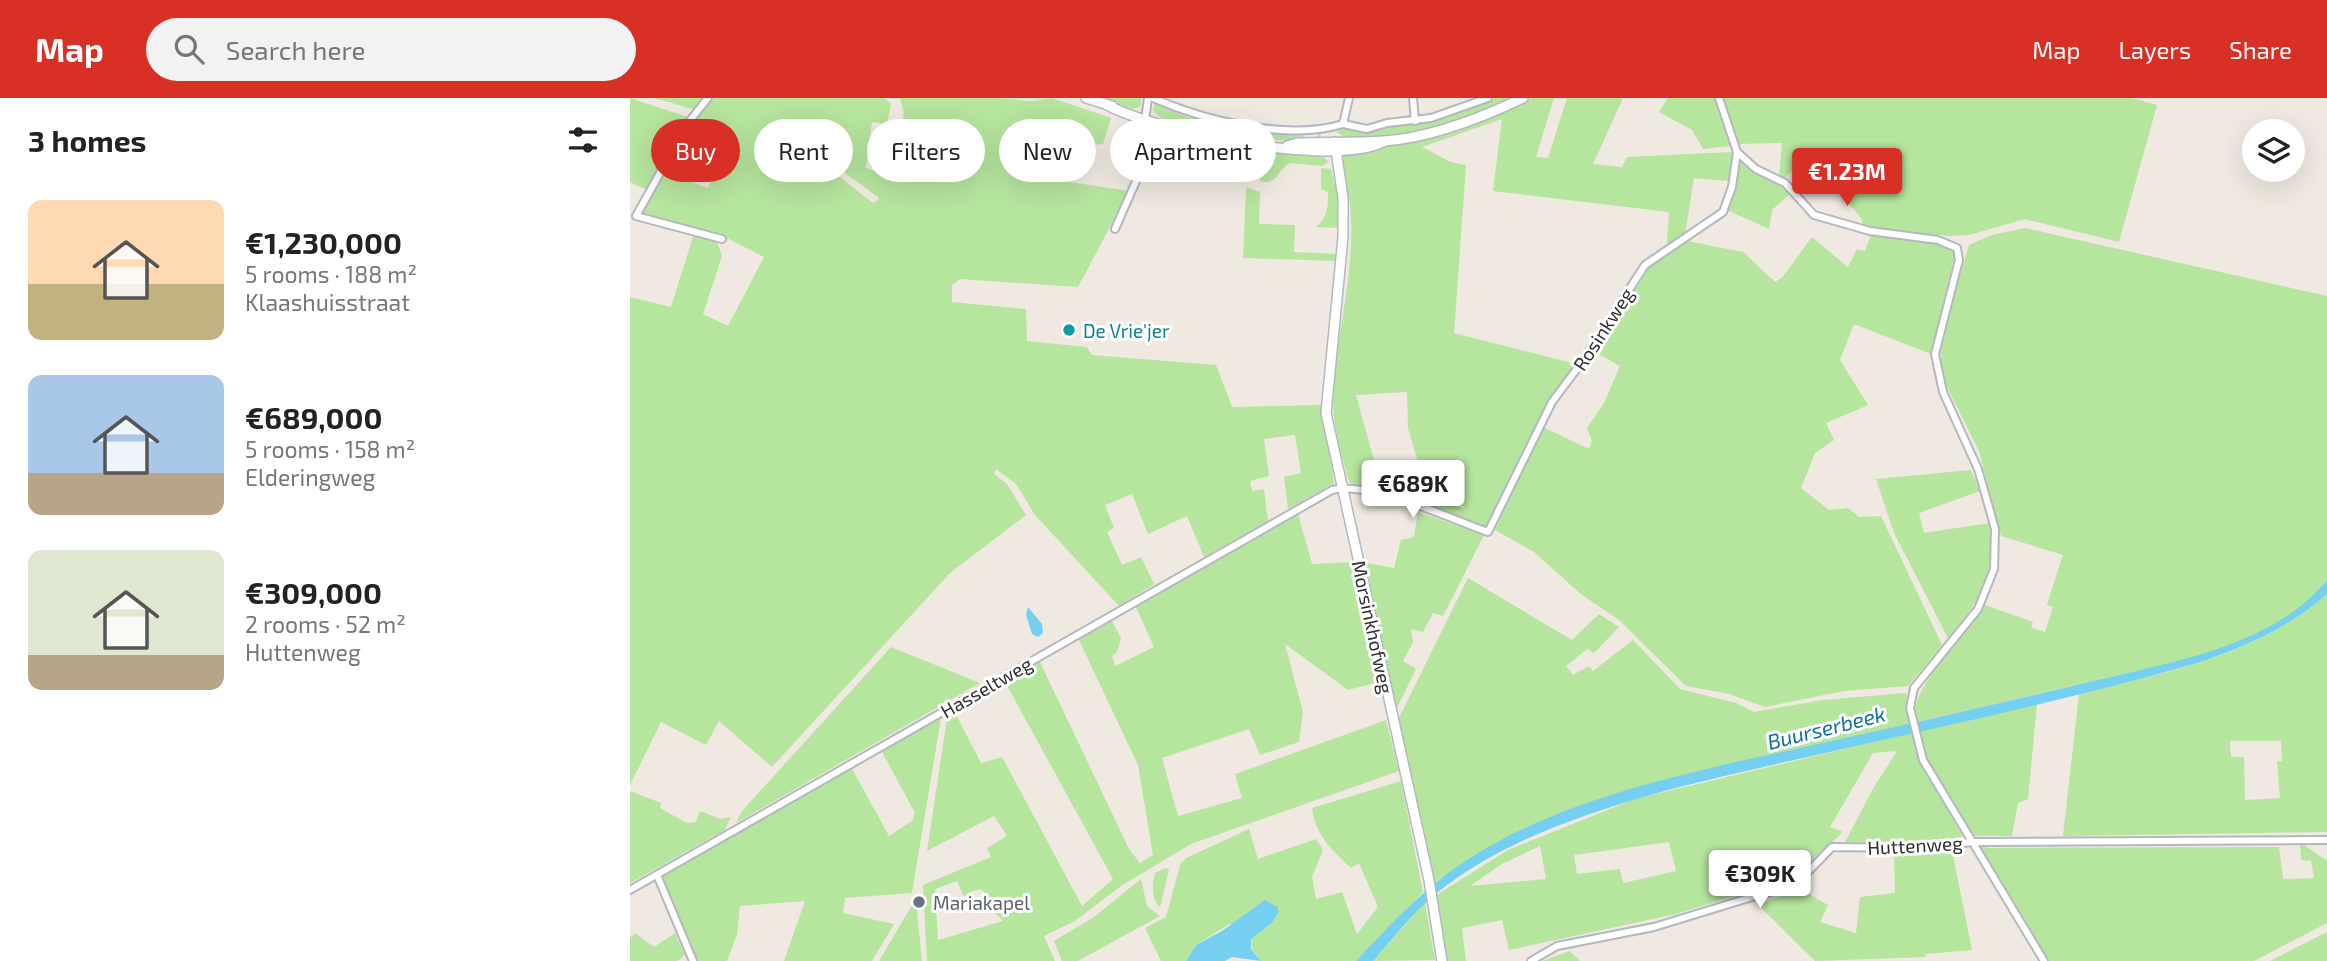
<!DOCTYPE html>
<meta charset="utf-8">
<style>
:root{--surface:#fff;--page:#f2f2f2;--text:#222;--muted:#767676;--accent:#d93025}
body{margin:0;font-family:"Exo 2",sans-serif;background:var(--page);color:var(--text);height:100vh;display:flex;flex-direction:column;font-size:26px;white-space:nowrap}
*{box-sizing:border-box;margin:0}
p{font-size:23px;color:var(--muted)}
.icon{flex:none;width:38px;height:38px;fill:none;stroke:currentColor;stroke-width:2;stroke-linecap:round;stroke-linejoin:round}
.map{position:relative;flex:1;overflow:hidden}
.drawer{display:flex;flex-direction:column;background:var(--surface);width:630px}
.drawer>*{flex:none}
.banner{position:absolute;left:21px;top:21px;width:665px;height:63px;display:flex;gap:14px}
.fabs{position:absolute;left:1612px;top:21px;display:grid;gap:14px}
.fabs a{display:grid;place-items:center;width:63px;height:63px;border-radius:50%;background:var(--surface);box-shadow:0 7px 28px #0002;font-size:35px}
.price{position:absolute;translate:-50% -60px;padding:0 16px;border-radius:7px;background:#fff;color:#222;font-size:23px;line-height:46px;filter:drop-shadow(0 2px 4px #0008)}
.price::after{content:'';position:absolute;left:50%;top:42px;width:21px;height:16px;margin-left:-10px;background:inherit;clip-path:polygon(0 0,100% 0,50% 100%)}
.price.current{background:var(--accent);color:#fff}
ul{padding:0;list-style:none}
li{display:flex;align-items:center;gap:21px;height:175px;padding:0 28px}
li span{display:grid;place-items:center;flex:none;width:196px;height:140px;border-radius:14px;color:#555}
li>.icon{margin-inline-start:auto}
span .icon{width:84px;height:84px;fill:#fffc;stroke-width:1}
li b{font-size:30px}
h2{display:flex;justify-content:space-between;align-items:center;height:84px;padding:0 28px;font-size:30px}
.chip{padding:0 24px;border-radius:32px;background:var(--surface);box-shadow:0 7px 28px #0002;font-size:24px;line-height:63px}
.chip.current{background:var(--accent);color:#fff}
header{display:flex;align-items:center;gap:42px;box-sizing:border-box;height:98px;padding:0 35px;background:var(--accent);color:#fff}
header strong{font-size:33px}
nav{display:flex;gap:38px;margin-inline-start:auto;font-size:24px}
.search{width:490px;height:63px;background:var(--page);display:flex;align-items:center;gap:18px;box-sizing:border-box;padding:0 24px;border-radius:38px;color:var(--muted);font-size:26px}
main{display:flex;flex:1;min-height:0}
.map>svg:first-child{display:block}
.green{fill:#b6e59e;fill-rule:evenodd}
.water{fill:#75cff0}
.lines{fill:none;stroke-linecap:round;stroke-linejoin:round}
.street-casing{stroke:#b4b7c1;stroke-width:10}
.secondary-casing{stroke:#b4b7c1;stroke-width:12}
.street{stroke:#fff;stroke-width:6}
.secondary{stroke:#fff;stroke-width:9}
.culture-dot{fill:#0f9aa8;stroke:#fff;stroke-width:2.5}
.worship-dot{fill:#6b7280;stroke:#fff;stroke-width:2.5}
.labels{text-anchor:middle;dominant-baseline:central;stroke-width:6;stroke-linejoin:round;paint-order:stroke}
.street-label{font-size:19px;fill:#2e2e2e;stroke:#fff}
.culture-label{font-size:19px;fill:#0d838f;stroke:#fff;text-anchor:start}
.worship-label{font-size:19px;fill:#5b616d;stroke:#fff;text-anchor:start}
.water-label{font-size:21px;font-style:italic;fill:#0d6fa3;stroke:#fff}
</style>
<header>
<strong>Map</strong>
<div class="search"><svg class="icon" aria-label="search" viewBox="0 0 24 24"><circle cx="10" cy="10" r="6"/><path d="M15 15l6 6"/></svg>Search here</div>
<nav><a>Map</a><a>Layers</a><a>Share</a></nav>
</header>
<main>
<section class="drawer">
<h2>3 homes<svg class="icon" aria-label="filters" viewBox="0 0 24 24"><path d="M4 7h16M4 17h16"/><circle cx="9" cy="7" r="2"/><circle cx="15" cy="17" r="2"/></svg></h2>
<ul>
<li><span style="background:linear-gradient(#ffd9b3 60%,#c2b280 0)"><svg class="icon" aria-label="home" viewBox="0 0 24 24"><path d="M3 11l9-7 9 7M6 9v11h12V9"/></svg></span><div><b>€1,230,000</b><p>5 rooms · 188 m²</p><p>Klaashuisstraat</p></div></li>
<li><span style="background:linear-gradient(#a9c7e8 70%,#b9a48a 0)"><svg class="icon" aria-label="home" viewBox="0 0 24 24"><path d="M3 11l9-7 9 7M6 9v11h12V9"/></svg></span><div><b>€689,000</b><p>5 rooms · 158 m²</p><p>Elderingweg</p></div></li>
<li><span style="background:linear-gradient(#dfe7d0 75%,#b9a48a 0)"><svg class="icon" aria-label="home" viewBox="0 0 24 24"><path d="M3 11l9-7 9 7M6 9v11h12V9"/></svg></span><div><b>€309,000</b><p>2 rooms · 52 m²</p><p>Huttenweg</p></div></li>
</ul>
</section>
<div class="map">
<svg width="1697" height="863" viewBox="0 0 1697 863">
<rect width="100%" height="100%" fill="#efe9e1"/>
<!-- green -->
<g class="green">
<path d="M 0,0 L 58,19 L 17,92 L 0,84 Z"/>
<path d="M 24,0 L 74,0 L 63,11 Z"/>
<path d="M 82,0 L 255,0 L 261,6 L 257,26 L 242,24 L 236,70 L 261,79 L 274,15 L 270,0 L 367,0 L 401,3 L 422,0 L 481,20 L 473,46 L 463,47 L 457,72 L 437,69 L 433,83 L 499,93 L 448,189 L 330,181 L 322,187 L 322,204 L 396,211 L 397,243 L 457,249 L 462,257 L 586,267 L 602,309 L 692,307 L 704,385 L 658,411 L 654,379 L 671,375 L 665,337 L 634,341 L 639,378 L 620,383 L 622,393 L 634,391 L 638,423 L 574,459 L 557,418 L 518,436 L 502,396 L 475,407 L 484,430 L 477,434 L 492,467 L 511,459 L 524,486 L 489,508 L 405,417 L 386,386 L 366,371 L 364,376 L 377,386 L 396,417 L 320,475 L 142,669 L 89,623 L 76,647 L 31,624 L 0,687 L 0,199 L 41,209 L 64,136 L 86,141 L 92,158 L 73,216 L 98,228 L 134,159 L 95,139 L 11,115 L 34,74 L 78,90 L 96,37 L 63,25 ZM 184,52 L 249,100 L 249,101 L 243,105 L 184,59 Z"/>
<path d="M 469,0 L 511,0 L 511,8 L 503,11 Z"/>
<path d="M 864,0 L 884,0 C 851,14 752,51 719,41 C 716,40 710,36 706,34 L 714,29 L 735,33 L 792,24 Z"/>
<path d="M 901,0 L 924,0 L 906,59 L 918,60 L 937,0 L 993,0 L 963,66 L 992,69 L 997,59 L 1102,54 L 1100,83 L 1064,80 L 1055,137 L 1037,146 L 1039,114 L 863,93 L 872,21 L 792,49 L 821,64 L 836,67 L 824,235 L 946,266 L 919,303 L 856,430 L 791,406 L 799,394 L 836,412 L 799,371 L 791,374 L 778,330 L 777,294 L 726,297 L 753,395 L 721,387 L 717,378 C 711,353 702,325 703,299 C 706,224 737,141 711,68 L 715,57 L 721,54 C 784,40 844,29 901,0 Z"/>
<path d="M 1038,0 L 1084,0 L 1101,48 L 1073,51 L 1062,32 L 1029,14 Z"/>
<path d="M 1091,0 L 1502,0 L 1527,7 L 1489,144 L 1395,121 L 1339,137 L 1319,138 L 1234,129 L 1231,120 L 1206,91 L 1221,79 L 1185,50 L 1154,81 L 1149,79 L 1152,45 L 1107,46 Z"/>
<path d="M 525,4 C 566,30 624,31 674,35 L 674,40 L 687,41 L 688,35 L 691,35 L 690,43 C 657,44 540,39 523,12 Z"/>
<path d="M 557,36 L 693,59 L 699,64 L 692,68 L 660,65 C 647,71 648,88 630,83 L 631,56 L 555,42 Z"/>
<path d="M 1108,60 L 1161,95 L 1142,112 L 1139,131 L 1097,112 Z"/>
<path d="M 691,70 L 701,71 L 708,99 L 709,130 L 686,129 C 698,119 698,109 698,94 L 691,91 Z"/>
<path d="M 616,89 L 630,94 L 629,126 L 665,127 L 664,154 L 707,156 L 707,163 L 613,160 Z"/>
<path d="M 1395,130 L 1697,198 L 1697,482 C 1639,554 1526,568 1441,588 C 1389,600 1337,613 1285,624 C 1278,588 1339,539 1355,507 L 1403,524 L 1401,530 L 1415,534 L 1423,509 L 1417,507 L 1419,500 L 1433,457 L 1371,438 L 1349,353 L 1317,289 L 1310,262 L 1314,233 L 1339,147 L 1362,137 Z"/>
<path d="M 1241,136 L 1311,144 L 1325,156 L 1301,256 L 1224,226 L 1210,262 L 1238,307 L 1196,325 L 1204,342 L 1185,355 L 1171,390 L 1199,412 L 1218,410 L 1229,419 L 1251,418 L 1312,547 L 1278,588 L 1214,593 L 1135,609 L 1099,596 L 1056,588 L 989,522 L 952,497 L 904,454 L 865,432 L 913,329 L 959,351 L 962,343 L 957,330 L 974,305 L 990,268 L 961,252 L 1013,174 L 1027,159 L 1057,143 L 1113,154 L 1145,184 L 1152,180 L 1182,139 L 1218,169 L 1227,151 L 1235,153 Z"/>
<path d="M 1341,372 L 1350,393 L 1289,415 L 1294,435 L 1359,425 C 1365,479 1352,500 1318,540 L 1264,435 L 1246,381 Z"/>
<path d="M 788,414 L 854,437 L 813,518 L 803,515 L 793,534 L 781,531 L 783,544 L 773,563 L 786,571 L 765,614 L 728,447 L 736,465 L 764,470 L 771,442 L 784,439 Z"/>
<path d="M 668,416 L 682,466 L 722,464 L 749,584 L 718,592 L 655,546 L 673,614 L 669,644 L 630,657 L 619,631 L 532,660 L 548,718 L 612,700 L 605,676 L 756,622 L 769,673 L 561,746 L 491,788 L 445,823 L 414,838 L 425,863 L 297,863 L 293,787 L 361,759 L 357,750 L 377,738 L 364,718 L 297,753 L 318,614 L 323,611 L 351,665 L 372,659 L 452,808 L 483,781 L 374,582 L 409,562 L 499,751 L 510,765 L 523,757 L 508,667 L 448,540 L 481,521 L 491,540 L 487,554 L 482,558 L 485,568 L 524,549 L 505,507 ZM 327,783 L 334,799 L 339,794 L 351,791 L 366,807 L 362,812 L 373,823 L 308,842 L 305,791 Z"/>
<path d="M 838,480 L 942,542 L 969,516 L 989,529 L 964,555 L 957,551 L 936,568 L 943,577 L 959,568 L 963,573 L 1003,542 L 1050,591 L 1106,605 L 1124,614 L 1193,602 L 1276,595 L 1280,626 C 1198,644 1117,662 1036,684 C 951,708 874,734 803,786 L 784,690 L 767,624 Z"/>
<path d="M 1697,496 L 1697,734 L 1433,738 L 1449,596 C 1535,575 1628,557 1697,496 ZM 1600,643 L 1651,643 L 1652,663 L 1647,664 L 1650,700 L 1615,702 L 1614,659 L 1601,659 Z"/>
<path d="M 261,549 L 350,585 L 106,725 L 112,713 Z"/>
<path d="M 1407,606 L 1398,701 L 1388,705 L 1382,738 L 1343,738 L 1298,663 L 1287,633 Z"/>
<path d="M 311,620 L 282,795 L 215,800 L 213,815 L 264,826 L 242,863 L 154,863 L 175,803 L 110,808 L 107,836 L 97,863 L 67,863 L 52,835 L 32,779 L 221,669 L 259,738 L 283,722 L 285,715 L 251,652 Z"/>
<path d="M 1281,635 L 1291,663 L 1333,739 L 1274,745 L 1215,744 L 1244,689 L 1267,653 L 1243,655 L 1200,729 L 1212,733 L 1210,737 L 1158,782 L 1046,816 L 879,852 L 872,822 L 832,830 L 836,863 L 817,863 L 805,798 L 878,752 L 1005,701 ZM 1039,744 L 1046,773 L 993,785 L 990,771 L 947,776 L 944,757 ZM 910,748 L 916,781 L 840,788 L 872,766 Z"/>
<path d="M 771,683 L 793,794 L 726,863 L 631,863 L 622,851 L 621,840 L 642,826 L 599,826 L 566,847 L 556,863 L 531,863 L 515,830 L 536,819 L 550,767 L 556,760 L 619,731 L 628,761 L 686,741 L 693,752 L 682,779 L 686,801 L 712,794 L 727,836 L 748,809 L 729,765 L 721,770 C 702,752 685,737 682,710 Z"/>
<path d="M 0,693 L 31,705 L 30,710 L 57,725 L 66,724 L 70,713 L 90,721 L 101,719 L 95,732 L 0,785 Z"/>
<path d="M 1670,744 L 1697,763 L 1697,825 L 1624,863 L 1418,863 L 1346,746 L 1359,750 L 1649,749 L 1653,781 L 1684,780 L 1681,763 L 1671,762 Z"/>
<path d="M 1322,753 L 1342,852 L 1296,856 L 1295,859 L 1185,863 L 1128,807 L 1159,795 L 1174,784 L 1182,798 L 1198,807 L 1190,824 L 1226,835 L 1230,799 L 1265,795 L 1264,757 Z"/>
<path d="M 535,770 L 539,771 L 530,810 C 521,800 522,787 525,775 Z"/>
<path d="M 511,781 L 517,808 L 530,818 L 448,863 L 432,863 L 424,843 L 464,819 Z"/>
<path d="M 286,803 L 292,863 L 249,863 L 282,807 Z"/>
<path d="M 795,805 L 805,862 L 743,863 L 791,809 Z"/>
<path d="M 1697,834 L 1697,863 L 1640,863 Z"/>
<path d="M 5,835 L 24,849 L 45,835 L 55,857 L 47,863 L 0,863 L 0,840 Z"/>
<path d="M 940,853 L 950,863 L 912,863 Z"/>
</g>
<!-- water -->
<g class="water">
<path d="M 1697,482 L 1697,496 C 1659,530 1612,550 1564,566 C 1435,603 1303,630 1173,660 C 1057,686 903,718 808,794 C 784,814 764,839 743,863 L 726,863 C 763,824 798,785 845,757 C 941,697 1070,672 1179,648 C 1271,628 1363,607 1455,585 C 1536,565 1642,550 1697,482 Z"/>
<path d="M 398,509 L 412,526 L 413,535 L 408,539 L 402,536 L 396,517 Z"/>
<path d="M 635,802 L 647,809 L 649,814 L 641,826 L 621,841 L 621,851 L 631,863 L 602,859 L 595,863 L 556,863 L 566,847 L 592,833 Z"/>
</g>
<g class="lines">
<defs>
<g id="street">
<path d="M 78,0 L 58,25 L 6,118 L 92,141"/>
<path d="M 523,0 C 575,23 658,43 713,26 L 719,0"/>
<path d="M 783,0 L 785,23"/>
<path d="M 1089,0 L 1107,54 L 1126,71 L 1155,85 L 1184,117 L 1240,133 L 1308,142 L 1327,150 L 1329,162 L 1305,256 L 1313,294 L 1348,371 L 1356,399 L 1365,431 L 1364,471 L 1348,511 L 1284,590 L 1280,610 L 1293,662 L 1414,863"/>
<path d="M 713,26 L 737,31 L 757,25 L 801,20 L 858,0"/>
<path d="M 485,131 L 507,81 L 518,0"/>
<path d="M 27,777 L 63,863"/>
<path d="M 0,792 L 702,392 C 742,383 818,420 858,434 L 922,304 L 952,264 L 1015,167 L 1093,114 L 1102,89 L 1107,54"/>
<path d="M 901,863 L 927,848 L 1024,829 L 1158,788 L 1176,776 L 1202,749 L 1289,750 L 1342,744 L 1697,742"/>
</g>
<g id="secondary">
<path d="M 456,0 L 482,8"/>
<path d="M 477,7 C 529,34 700,70 753,44"/>
<path d="M 705,44 L 713,101 L 713,139 L 696,315 L 799,782 L 812,863"/>
<path d="M 657,48 L 667,45 C 696,44 725,45 754,43 C 800,40 851,20 893,0"/>
</g>
</defs>
<!-- street casing -->
<use href="#street" class="street-casing"/>
<!-- secondary casing -->
<use href="#secondary" class="secondary-casing"/>
<!-- street -->
<use href="#street" class="street"/>
<!-- secondary -->
<use href="#secondary" class="secondary"/>
</g>
<!-- markers -->
<circle class="culture-dot" cx="439" cy="232" r="7"/>
<circle class="worship-dot" cx="289" cy="804" r="7"/>
<g class="labels">
<!-- street labels -->
<g class="street-label">
<text transform="translate(973 231) rotate(-57)">Rosinkweg</text>
<text transform="translate(743 529) rotate(78)">Morsinkhofweg</text>
<text transform="translate(356 589) rotate(-30)">Hasseltweg</text>
<text transform="translate(1285 747) rotate(-3)">Huttenweg</text>
</g>
<!-- culture labels -->
<g class="culture-label">
<text x="453" y="232">De Vrie'jer</text>
</g>
<!-- worship labels -->
<g class="worship-label">
<text x="303" y="804">Mariakapel</text>
</g>
<!-- water labels -->
<g class="water-label">
<text transform="translate(1196 629) rotate(-14)">Buurserbeek</text>
</g>
</g>
</svg>
<div class="fabs">
<a><svg class="icon" aria-label="layers" viewBox="0 0 24 24"><path d="M12 4l9 5-9 5-9-5zM3 14l9 5 9-5"/></svg></a>
</div>
<b class="price current" style="left:1217px;top:110px">€1.23M</b>
<b class="price" style="left:783px;top:422px">€689K</b>
<b class="price" style="left:1130px;top:812px">€309K</b>
<div class="banner">
<a class="chip current">Buy</a>
<a class="chip">Rent</a>
<a class="chip">Filters</a>
<a class="chip">New</a>
<a class="chip">Apartment</a>
</div>
</div>
</main>
